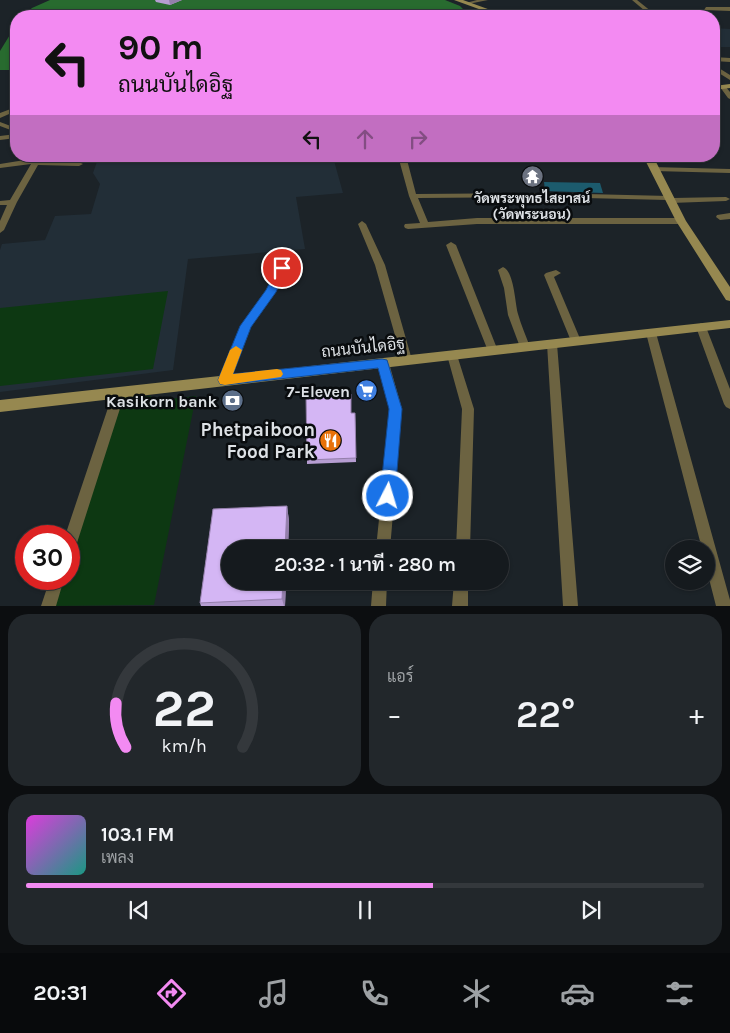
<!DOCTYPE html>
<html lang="th">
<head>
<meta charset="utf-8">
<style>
	:root { --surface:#151a1e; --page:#22272b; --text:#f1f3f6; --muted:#9da1a4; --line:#34383c; --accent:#f38af2 }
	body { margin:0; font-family:Karla,Sarabun,sans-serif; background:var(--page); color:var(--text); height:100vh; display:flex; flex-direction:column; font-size:19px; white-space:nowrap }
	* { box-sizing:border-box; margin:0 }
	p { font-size:16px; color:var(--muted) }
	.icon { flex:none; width:28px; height:28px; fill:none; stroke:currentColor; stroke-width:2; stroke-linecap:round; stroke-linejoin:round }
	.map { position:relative; height:606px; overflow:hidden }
	.details { display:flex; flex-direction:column; gap:8px; padding:8px; background:#0c0e10; flex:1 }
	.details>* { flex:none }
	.top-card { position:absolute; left:10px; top:10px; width:710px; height:152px; border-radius:20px; box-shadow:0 1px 4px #0004,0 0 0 1px var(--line); background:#f38af2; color:#111; overflow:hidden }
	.tools { position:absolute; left:665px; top:540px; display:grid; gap:10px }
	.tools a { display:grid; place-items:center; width:50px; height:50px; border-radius:50%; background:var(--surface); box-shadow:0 1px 4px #0004,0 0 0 1px var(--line); font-size:25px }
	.speed { position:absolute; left:15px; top:525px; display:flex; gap:10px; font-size:25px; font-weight:700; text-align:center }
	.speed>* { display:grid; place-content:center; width:65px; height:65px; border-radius:50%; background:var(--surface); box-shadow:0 1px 4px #0004,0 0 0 1px var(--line); line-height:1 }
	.speed .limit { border:8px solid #d22; background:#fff; color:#111 }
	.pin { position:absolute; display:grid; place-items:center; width:42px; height:42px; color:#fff; margin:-21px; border:2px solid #fff; border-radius:50%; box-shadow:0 1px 5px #0007 }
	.me { position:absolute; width:55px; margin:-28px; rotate:5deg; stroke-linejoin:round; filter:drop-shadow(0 0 4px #0008) }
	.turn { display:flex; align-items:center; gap:18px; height:105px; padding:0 25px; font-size:22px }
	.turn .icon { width:65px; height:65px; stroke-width:2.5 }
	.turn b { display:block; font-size:35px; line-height:42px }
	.lanes { display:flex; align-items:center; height:48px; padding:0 25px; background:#0003; justify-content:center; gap:25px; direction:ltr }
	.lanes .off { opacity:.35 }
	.big { font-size:38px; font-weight:600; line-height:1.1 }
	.details .card { flex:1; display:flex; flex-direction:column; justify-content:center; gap:8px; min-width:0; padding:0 18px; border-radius:20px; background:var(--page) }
	.details .dial { align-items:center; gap:0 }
	.dial svg { height:130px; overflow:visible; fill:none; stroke:var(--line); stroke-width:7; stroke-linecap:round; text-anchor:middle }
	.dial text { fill:var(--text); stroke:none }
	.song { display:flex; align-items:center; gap:15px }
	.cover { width:60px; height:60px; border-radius:8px; background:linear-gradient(135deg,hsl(300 70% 55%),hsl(170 70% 35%)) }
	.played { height:5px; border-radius:2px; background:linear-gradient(90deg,var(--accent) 60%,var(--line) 60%) }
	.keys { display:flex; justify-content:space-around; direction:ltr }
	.heat { display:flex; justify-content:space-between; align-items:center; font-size:28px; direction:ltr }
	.details .tiles { flex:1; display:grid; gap:8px; grid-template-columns:1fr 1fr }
	.card:last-child { grid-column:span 2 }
	.trip { position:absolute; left:221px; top:540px; width:288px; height:50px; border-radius:25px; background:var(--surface); box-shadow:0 1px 4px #0004,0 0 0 1px var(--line); font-weight:600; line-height:50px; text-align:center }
	.tabs { display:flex; height:80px; justify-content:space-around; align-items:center; background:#080a0c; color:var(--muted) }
	.tabs .icon { width:35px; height:35px }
	.tabs .selected { color:var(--accent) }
	.tabs b { font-size:22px; color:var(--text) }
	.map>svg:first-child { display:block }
</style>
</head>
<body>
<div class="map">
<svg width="730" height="606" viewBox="0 0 730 606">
	<rect width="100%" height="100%" fill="#1c2328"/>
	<path fill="#222e37" d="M714,28L730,29V47H714Z
		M99,156H280L281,161L333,157L343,193L296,197L305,249L188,259L173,370L0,392V250L2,244L45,240L55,216L91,214L100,184L93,173Z"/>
	<path fill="#0d3812" d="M168,291L153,369L0,386V308Z
		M151,396V401L196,396L154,605L51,606L60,579H69V553L120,397Z"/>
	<path fill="#286b2f" d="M50,0H445L460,6L467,13L474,16H23L32,8Z
		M16,25V75L10,70H0V51Z"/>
	<path fill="#1c5b6d" d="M544,182L600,183L603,193L545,191Z"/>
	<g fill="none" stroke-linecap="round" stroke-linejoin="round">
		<path fill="#6c6341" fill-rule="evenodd" d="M477,0H488L468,4L466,3Z
			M632,0H637L657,16H651Z
			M706,7H730V11L704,10Z
			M577,11H581L590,16H583L577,13Z
			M714,57L730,58V62L714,61Z
			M714,65L730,75V80L714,70Z
			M721,86H725L730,92V99L728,98L720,87Z
			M16,107V111L0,118V113Z
			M0,122L16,128V132L0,126Z
			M16,134V138L0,140V136Z
			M31,156H39V161L79,162L83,164L79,166L38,165L17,202L4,230L0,233V221L7,205H0V201L10,200L31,164L0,168V164L31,159Z
			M398,156H406L416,194L544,193L669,196L673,198L726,197L730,199L726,201L671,203H668L667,200L544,197L418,198L428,222L477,218H681L685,221L681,224H477L408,229L405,228L404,226L405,224L420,223L409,196Z
			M651,167L730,169V173L654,171L650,169Z
			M730,213V219L720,220L716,217L717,215Z
			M362,221L366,224L385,265L412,360L411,363H403L402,360L375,265L358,224Z
			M451,242L456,245L498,351L497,354H489L488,351L446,245Z
			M282,265L287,268L276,292L251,327L231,380L229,383H221L219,380L241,326L267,291L279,266Z
			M503,267C514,271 515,303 518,314C521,325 526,336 530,347L529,350H521L520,347L508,315L504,288L498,270Z
			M556,270L561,273L554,277L581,341L580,344H572L571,341L544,275L546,273Z
			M701,323L706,327L730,389V409L726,407L724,404L696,327Z
			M651,329L655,330L656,333L730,600V606H716L706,567V549H702L646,333L647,330Z
			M552,340L556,341L557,344L578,606H563L547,344L548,341Z
			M452,351L456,352L457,355L474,409L470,549H456L462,409L447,355L448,352Z
			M383,359L387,360L389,363L402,409L390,549H376L390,409L377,363L379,360Z
			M119,389L123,390L125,393L76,546L74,551L69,553V536H65L113,393L115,390Z
			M50,579H64L56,606H41Z
			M373,581H387L386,606H371Z
			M454,581H468V606H452Z"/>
		<path fill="#968850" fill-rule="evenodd" d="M454,0H463L507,16H498Z
			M730,84V88L714,90V86Z
			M643,156H653L686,221L730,287V301L726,300L676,221Z
			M730,320V328L0,412V400Z"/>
	</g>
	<path fill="#b69dd2" d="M155,0H182L170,5L156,2Z
		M351,413H355L356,462L307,464V460Z
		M287,506L289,521L288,549H230V581H286L285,606H201L200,603L213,509Z"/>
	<path fill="#947fab" d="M169,0H182L170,5Z
		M287,506L289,521L288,549H285Z
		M283,581H286L285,606H284L282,599Z"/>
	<path fill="#d4b6f4" stroke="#947fab" d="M351,394V413H355L356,458L307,460L306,395Z
		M287,506L285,549H230V581H283L282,599L200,603L213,509Z"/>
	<path fill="#1a73e8" stroke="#114b97" d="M282,265L287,268L276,292L251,327L233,374L382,359L387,360L402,409L395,496L393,501L388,503L383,501L380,496L389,409L378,368L225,385L220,384L218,380L240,326L266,290L278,266Z"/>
	<path fill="#f59e0b" d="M236,346L242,350L233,374L277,369L281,370L283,374L281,377L225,385L220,384L218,380L230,350Z"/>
	<defs>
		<symbol id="temple-disc" viewBox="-11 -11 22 22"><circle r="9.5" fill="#6b7280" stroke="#090c0e"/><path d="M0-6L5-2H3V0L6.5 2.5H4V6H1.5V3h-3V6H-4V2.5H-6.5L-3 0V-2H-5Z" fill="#fff"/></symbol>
		<symbol id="supermarket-disc" viewBox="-11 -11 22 22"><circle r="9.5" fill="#3f7fe0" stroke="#090c0e"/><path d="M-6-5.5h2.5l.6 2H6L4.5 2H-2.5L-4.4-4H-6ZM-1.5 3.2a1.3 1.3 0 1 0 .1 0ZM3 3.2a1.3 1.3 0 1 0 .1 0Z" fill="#fff"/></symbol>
		<symbol id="bank-disc" viewBox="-11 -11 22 22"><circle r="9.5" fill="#5c6f8a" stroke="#090c0e"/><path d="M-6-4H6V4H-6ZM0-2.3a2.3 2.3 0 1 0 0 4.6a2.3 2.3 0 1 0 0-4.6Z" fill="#fff"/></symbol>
		<symbol id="restaurant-disc" viewBox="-11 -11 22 22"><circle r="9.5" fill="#e8710a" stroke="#090c0e"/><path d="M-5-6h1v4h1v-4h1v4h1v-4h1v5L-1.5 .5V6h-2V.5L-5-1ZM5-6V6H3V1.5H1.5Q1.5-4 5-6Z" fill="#fff"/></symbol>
	</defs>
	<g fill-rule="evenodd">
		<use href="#temple-disc" x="520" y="164" width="25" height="25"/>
		<use href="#supermarket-disc" x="354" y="378" width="25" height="25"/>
		<use href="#bank-disc" x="220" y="388" width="25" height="25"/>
		<use href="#restaurant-disc" x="318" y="428" width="25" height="25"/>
	</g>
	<g text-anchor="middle" stroke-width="5" stroke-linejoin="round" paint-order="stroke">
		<g font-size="14" font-weight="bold" fill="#dde1e5" stroke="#090c0e">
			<text x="532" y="203">วัดพระพุทธไสยาสน์<tspan x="532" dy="16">(วัดพระนอน)</tspan></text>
		</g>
		<g font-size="16" fill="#dde1e5" stroke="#090c0e">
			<text transform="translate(363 347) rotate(-6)" y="6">ถนนบันไดอิฐ</text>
		</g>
		<g font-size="16" font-weight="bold" fill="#dde1e5" stroke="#090c0e" text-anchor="end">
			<text x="350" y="397">7-Eleven</text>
			<text x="217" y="407">Kasikorn bank</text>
		</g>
		<g font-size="19" font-weight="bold" fill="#dde1e5" stroke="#090c0e" text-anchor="end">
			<text x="315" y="436">Phetpaiboon<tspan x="315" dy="22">Food Park</tspan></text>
		</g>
	</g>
</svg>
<div class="tools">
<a><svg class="icon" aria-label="layers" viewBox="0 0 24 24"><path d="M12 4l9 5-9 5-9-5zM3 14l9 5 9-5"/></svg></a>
</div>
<div class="speed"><div class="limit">30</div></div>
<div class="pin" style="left:282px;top:268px;background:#d93025"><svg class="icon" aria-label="arrive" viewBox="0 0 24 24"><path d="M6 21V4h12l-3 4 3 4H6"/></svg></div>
<svg class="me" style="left:388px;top:496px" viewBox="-20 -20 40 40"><circle r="17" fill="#1a73e8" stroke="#fff" stroke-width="3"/><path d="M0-11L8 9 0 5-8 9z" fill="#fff"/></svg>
<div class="trip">20:32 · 1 นาที · 280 m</div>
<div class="top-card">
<div class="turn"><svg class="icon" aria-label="left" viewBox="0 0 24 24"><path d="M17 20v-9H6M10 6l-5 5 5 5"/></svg><div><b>90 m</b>ถนนบันไดอิฐ</div></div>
<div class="lanes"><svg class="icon" aria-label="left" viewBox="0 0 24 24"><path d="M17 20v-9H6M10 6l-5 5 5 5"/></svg><svg class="icon off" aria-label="ahead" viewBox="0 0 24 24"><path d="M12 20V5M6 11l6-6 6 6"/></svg><svg class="icon off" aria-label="right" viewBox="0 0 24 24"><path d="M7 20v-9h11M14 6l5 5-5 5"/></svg></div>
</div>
</div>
<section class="details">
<div class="tiles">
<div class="card dial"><svg viewBox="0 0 100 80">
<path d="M14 69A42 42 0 1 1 86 69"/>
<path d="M14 69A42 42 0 0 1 8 42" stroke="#f38af2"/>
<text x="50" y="56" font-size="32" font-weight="700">22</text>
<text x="50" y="72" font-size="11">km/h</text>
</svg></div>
<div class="card"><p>แอร์</p>
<div class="heat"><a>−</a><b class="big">22°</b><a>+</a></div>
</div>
<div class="card">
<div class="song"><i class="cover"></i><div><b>103.1 FM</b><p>เพลง</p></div></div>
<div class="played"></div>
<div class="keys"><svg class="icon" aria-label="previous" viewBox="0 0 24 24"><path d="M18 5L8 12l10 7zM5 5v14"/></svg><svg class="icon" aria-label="pause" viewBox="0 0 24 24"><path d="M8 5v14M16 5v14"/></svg><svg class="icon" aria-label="next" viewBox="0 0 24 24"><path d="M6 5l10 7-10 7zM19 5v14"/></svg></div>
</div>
</div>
</section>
<nav class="tabs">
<b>20:31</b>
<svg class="icon selected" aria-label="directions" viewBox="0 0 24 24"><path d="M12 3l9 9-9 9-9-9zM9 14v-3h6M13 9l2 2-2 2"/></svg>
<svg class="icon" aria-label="music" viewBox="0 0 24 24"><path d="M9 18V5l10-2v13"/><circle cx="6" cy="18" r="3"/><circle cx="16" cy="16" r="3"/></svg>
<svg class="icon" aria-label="phone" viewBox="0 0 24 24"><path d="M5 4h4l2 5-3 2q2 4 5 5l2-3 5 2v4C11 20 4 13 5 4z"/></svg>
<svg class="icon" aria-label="climate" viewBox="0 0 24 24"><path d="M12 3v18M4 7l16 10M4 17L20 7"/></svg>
<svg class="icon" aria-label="car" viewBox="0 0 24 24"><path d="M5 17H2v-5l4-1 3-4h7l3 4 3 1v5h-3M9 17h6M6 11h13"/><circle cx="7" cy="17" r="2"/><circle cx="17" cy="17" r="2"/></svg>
<svg class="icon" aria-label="filters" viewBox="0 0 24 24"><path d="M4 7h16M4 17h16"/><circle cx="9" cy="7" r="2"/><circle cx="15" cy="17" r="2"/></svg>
</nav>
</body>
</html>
